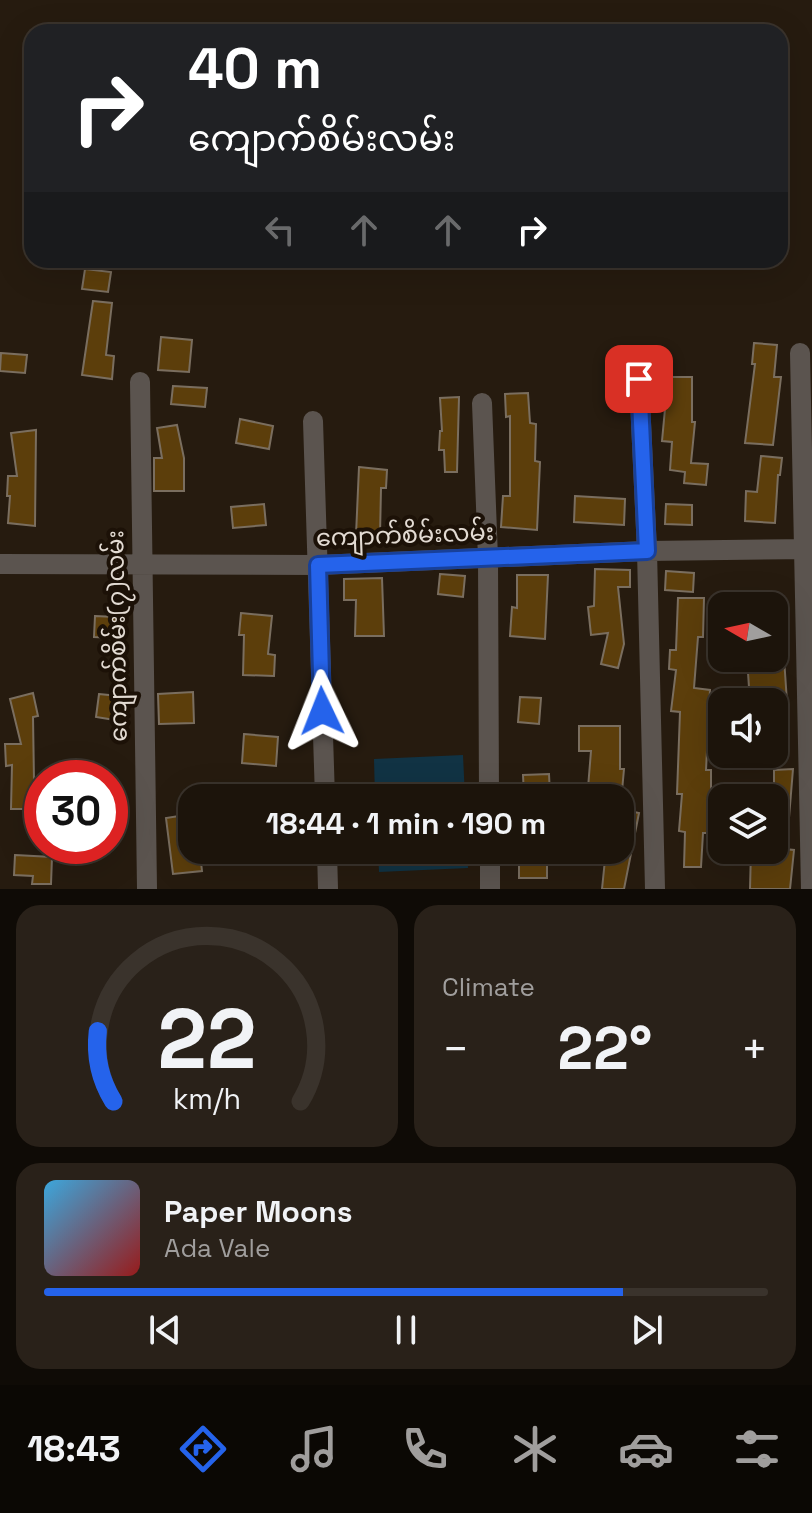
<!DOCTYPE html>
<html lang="en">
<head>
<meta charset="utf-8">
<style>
	:root { --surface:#1c140b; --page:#292119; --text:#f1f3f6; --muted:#a09e9d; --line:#3a332c; --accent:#2563eb }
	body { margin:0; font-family:"Space Grotesk","Noto Sans Myanmar",sans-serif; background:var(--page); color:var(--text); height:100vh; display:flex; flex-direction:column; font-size:30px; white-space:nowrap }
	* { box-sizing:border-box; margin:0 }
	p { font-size:26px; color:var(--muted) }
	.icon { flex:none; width:44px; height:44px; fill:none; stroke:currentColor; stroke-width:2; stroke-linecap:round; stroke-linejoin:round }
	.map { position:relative; height:889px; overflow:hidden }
	.details { display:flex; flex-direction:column; gap:16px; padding:16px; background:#0f0b06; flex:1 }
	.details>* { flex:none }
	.hud { position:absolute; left:24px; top:24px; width:764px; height:244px; border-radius:24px; box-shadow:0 8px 32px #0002,0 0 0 2px var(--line); background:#202124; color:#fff; overflow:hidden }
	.needle { width:52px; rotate:279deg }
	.fabs { position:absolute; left:708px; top:592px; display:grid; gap:16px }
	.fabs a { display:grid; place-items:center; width:80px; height:80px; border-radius:16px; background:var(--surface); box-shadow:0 8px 32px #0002,0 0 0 2px var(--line); font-size:40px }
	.speed { position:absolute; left:24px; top:760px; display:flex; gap:16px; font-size:40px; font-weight:700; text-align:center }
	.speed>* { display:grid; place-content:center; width:104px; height:104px; border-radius:50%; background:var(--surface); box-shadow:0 8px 32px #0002,0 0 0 2px var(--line); line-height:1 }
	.speed .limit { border:12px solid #d22; background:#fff; color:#111 }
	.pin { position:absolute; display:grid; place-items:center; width:68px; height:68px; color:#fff; margin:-34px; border-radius:16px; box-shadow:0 4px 12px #0006 }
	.me { position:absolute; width:88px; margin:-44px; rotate:358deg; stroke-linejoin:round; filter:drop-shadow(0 0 6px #0008) }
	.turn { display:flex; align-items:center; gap:28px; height:168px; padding:0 32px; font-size:36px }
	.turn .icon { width:104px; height:104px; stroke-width:2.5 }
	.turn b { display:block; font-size:56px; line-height:68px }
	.lanes { display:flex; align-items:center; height:76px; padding:0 32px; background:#0003; justify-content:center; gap:40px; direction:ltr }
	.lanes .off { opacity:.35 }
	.big { font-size:60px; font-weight:700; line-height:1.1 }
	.details .widget { flex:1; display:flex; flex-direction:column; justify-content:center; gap:12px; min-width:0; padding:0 28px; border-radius:24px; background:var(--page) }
	.details .dial { align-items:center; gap:0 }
	.dial svg { height:208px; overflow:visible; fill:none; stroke:var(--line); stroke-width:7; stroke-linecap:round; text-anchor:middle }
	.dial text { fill:var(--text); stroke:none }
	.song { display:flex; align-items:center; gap:24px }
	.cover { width:96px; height:96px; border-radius:12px; background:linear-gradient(135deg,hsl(200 70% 55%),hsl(0 70% 35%)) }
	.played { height:8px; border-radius:4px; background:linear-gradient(90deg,var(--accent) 80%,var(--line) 80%) }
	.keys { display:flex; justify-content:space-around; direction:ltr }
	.heat { display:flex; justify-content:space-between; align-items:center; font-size:44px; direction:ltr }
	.details .tiles { flex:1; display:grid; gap:16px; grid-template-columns:1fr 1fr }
	.widget:last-child { grid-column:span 2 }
	.trip { position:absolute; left:178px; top:784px; width:456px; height:80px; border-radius:24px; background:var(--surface); box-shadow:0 8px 32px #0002,0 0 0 2px var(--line); font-weight:700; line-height:80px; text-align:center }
	.tabs { display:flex; height:128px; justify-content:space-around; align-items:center; background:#0b0804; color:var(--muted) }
	.tabs .icon { width:56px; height:56px }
	.tabs .active { color:var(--accent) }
	.tabs b { font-size:36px; color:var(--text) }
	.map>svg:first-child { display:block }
</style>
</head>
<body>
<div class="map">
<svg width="812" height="889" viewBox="0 0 812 889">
	<rect width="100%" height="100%" fill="#261b0f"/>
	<path fill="#134" d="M463,755L465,798H375L374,759Z
		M378,850H467L468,868L379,872Z"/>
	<path fill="#5c3e0b" stroke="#7a6e5f" stroke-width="2" d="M85,269L111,272L108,292L82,289Z
		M93,301L112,303L106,355L114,356L112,379L82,375Z
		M161,337L192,340L189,372L158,370Z
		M754,343L777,345L774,377H781L773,445L745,443L755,364H752Z
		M1,353L27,355L25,373L0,371Z
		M668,377H692V422H695L691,463L708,464L706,485L684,483L685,472L670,470L672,442L662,441Z
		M173,386L207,388L205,407L171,404Z
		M528,393L530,423L536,424L535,461L540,462L537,530L501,527L503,496H510V416L506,417L505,394Z
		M459,397L457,472H445L444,450H439L440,431H442L440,398Z
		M240,419L273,426L269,449L236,443Z
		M177,425L184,458V491H154V458H162L157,428Z
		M36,430L35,526L8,523L10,496H7L8,476H17L11,433Z
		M761,456L782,458L780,475H778L775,523L745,521L746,491L757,492Z
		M359,467L387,470L386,488H381L380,535H356Z
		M575,496L625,499L624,525L574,522Z
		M264,504L266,525L233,528L231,507Z
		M666,504L692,505V525L665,524Z
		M595,569L630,570V587H618L624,644L618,668L601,664L608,633L591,635L588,607L594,606Z
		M666,571L694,573L693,592L665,590Z
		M440,574L465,576L463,597L438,594Z
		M517,575H548L545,639L510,636L512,607L517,608Z
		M382,578L384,636H355L356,600H344V579Z
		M678,598H704L703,637H698L694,688L710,690L706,770H711V789L707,833H703L701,867H684L685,832L679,831L682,794H677L680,712L671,711L676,670L669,669L670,650H676Z
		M241,613L272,616L268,654L275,655L274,676L243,675L244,635H239Z
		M95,616L116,617L115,638L94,637Z
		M747,658H784L787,702H750Z
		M193,692L194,723L159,724L158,694Z
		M33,693L38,716L33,717L34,781H42V809H11L12,765L6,766L5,744H21L10,699Z
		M99,694L118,696L115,720L96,717Z
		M520,697L541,698L539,724L518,722Z
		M579,726H620V769H624L622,791L588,788L591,751H579Z
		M244,734L278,737L276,766L242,763Z
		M793,769L787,842H774V770Z
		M549,774L550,795L524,796L523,775Z
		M620,809L639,813L624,889H602L606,850H620Z
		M192,814V854H200L202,871L173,874L166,818Z
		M774,848L794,850L790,889H750L751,850H774Z
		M15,855L52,857L51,884H32L33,876L14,875Z
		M519,855H547V878H519Z"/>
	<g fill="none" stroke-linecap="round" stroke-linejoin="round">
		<path stroke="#5b544f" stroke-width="20" d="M800,353L811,889
			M639,379L647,551L655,889
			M140,382L147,889
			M482,403L488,558L489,798
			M313,421L325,798
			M0,564L318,565L647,551L812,549
			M327,850L328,889
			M490,850V889"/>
	</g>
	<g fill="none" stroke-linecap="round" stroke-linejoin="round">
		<defs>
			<path id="route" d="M322,711L318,565L647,551L639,379"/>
		</defs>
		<use href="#route" stroke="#184099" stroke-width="20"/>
		<use href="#route" stroke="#2563eb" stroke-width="14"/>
	</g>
	<g text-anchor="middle" stroke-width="8" stroke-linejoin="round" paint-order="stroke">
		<g font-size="24" fill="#e3dbd3" stroke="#1c1107">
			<text transform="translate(405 535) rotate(-2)" y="8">ကျောက်စိမ်းလမ်း</text>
			<text transform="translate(117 636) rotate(-91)" y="8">ကျောက်စိမ်း(၇)လမ်း</text>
		</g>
	</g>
</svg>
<div class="fabs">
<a><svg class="needle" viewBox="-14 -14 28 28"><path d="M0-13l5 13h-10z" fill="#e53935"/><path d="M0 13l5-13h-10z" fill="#a09e9d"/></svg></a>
<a><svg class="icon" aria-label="sound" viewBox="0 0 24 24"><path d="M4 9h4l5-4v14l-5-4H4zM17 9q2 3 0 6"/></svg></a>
<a><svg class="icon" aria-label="layers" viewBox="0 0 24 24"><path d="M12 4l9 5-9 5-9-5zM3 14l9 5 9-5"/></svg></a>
</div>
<div class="speed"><div class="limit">30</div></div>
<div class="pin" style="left:639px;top:379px;background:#d93025"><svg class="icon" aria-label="arrive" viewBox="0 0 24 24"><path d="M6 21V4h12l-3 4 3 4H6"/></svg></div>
<svg class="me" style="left:322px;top:711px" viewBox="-20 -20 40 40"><path d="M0-17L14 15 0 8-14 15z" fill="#2563eb" stroke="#fff" stroke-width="4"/></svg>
<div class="trip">18:44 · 1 min · 190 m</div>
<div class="hud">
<div class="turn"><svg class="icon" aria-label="right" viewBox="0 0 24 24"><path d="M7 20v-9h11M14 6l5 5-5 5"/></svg><div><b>40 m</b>ကျောက်စိမ်းလမ်း</div></div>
<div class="lanes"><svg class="icon off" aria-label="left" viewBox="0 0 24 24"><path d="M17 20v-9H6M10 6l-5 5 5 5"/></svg><svg class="icon off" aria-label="ahead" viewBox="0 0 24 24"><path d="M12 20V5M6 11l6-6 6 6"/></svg><svg class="icon off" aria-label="ahead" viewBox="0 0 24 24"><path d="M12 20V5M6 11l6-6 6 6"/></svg><svg class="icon" aria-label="right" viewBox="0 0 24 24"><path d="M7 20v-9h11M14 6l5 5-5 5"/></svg></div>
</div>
</div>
<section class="details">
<div class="tiles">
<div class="widget dial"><svg viewBox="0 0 100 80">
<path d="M14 69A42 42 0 1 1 86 69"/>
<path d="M14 69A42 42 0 0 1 8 42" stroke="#2563eb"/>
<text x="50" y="56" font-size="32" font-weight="700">22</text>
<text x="50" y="72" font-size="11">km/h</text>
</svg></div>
<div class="widget"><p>Climate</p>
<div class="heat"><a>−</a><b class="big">22°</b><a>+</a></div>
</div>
<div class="widget">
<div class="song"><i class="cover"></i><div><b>Paper Moons</b><p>Ada Vale</p></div></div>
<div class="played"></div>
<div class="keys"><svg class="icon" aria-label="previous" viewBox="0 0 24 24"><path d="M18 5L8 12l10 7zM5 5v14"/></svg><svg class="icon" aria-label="pause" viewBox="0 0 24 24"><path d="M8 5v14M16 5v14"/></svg><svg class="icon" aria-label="next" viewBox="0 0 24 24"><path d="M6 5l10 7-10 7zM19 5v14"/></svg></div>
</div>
</div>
</section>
<nav class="tabs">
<b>18:43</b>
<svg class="icon active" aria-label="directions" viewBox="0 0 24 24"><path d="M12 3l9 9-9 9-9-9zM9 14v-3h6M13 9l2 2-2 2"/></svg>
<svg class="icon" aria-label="music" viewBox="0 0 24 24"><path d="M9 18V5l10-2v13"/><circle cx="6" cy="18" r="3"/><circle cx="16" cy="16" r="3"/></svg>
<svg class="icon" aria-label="phone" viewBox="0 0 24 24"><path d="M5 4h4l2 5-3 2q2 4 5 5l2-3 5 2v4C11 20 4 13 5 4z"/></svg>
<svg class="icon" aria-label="climate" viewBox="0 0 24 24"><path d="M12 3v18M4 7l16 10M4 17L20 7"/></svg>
<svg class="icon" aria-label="car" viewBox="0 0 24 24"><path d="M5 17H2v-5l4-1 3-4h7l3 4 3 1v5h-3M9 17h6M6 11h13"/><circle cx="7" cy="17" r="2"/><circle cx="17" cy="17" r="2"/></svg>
<svg class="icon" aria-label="filters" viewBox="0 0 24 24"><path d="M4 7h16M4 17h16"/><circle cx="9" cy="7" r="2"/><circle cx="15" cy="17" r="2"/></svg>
</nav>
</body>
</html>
